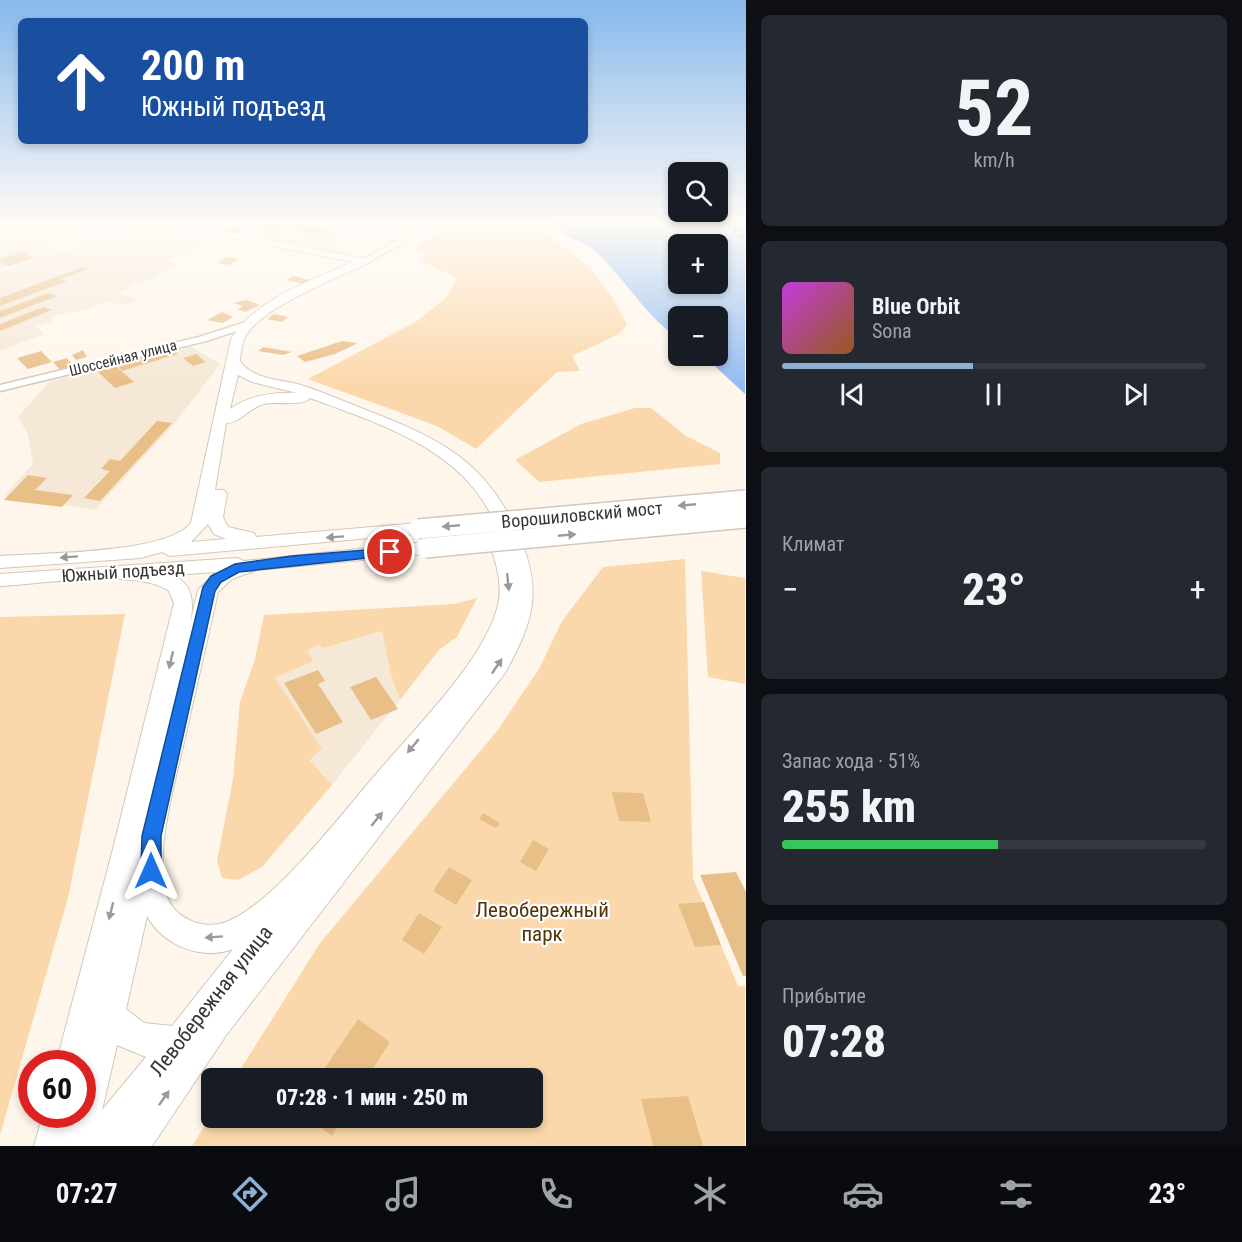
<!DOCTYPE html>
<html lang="ru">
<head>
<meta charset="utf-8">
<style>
	:root { --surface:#171b24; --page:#242831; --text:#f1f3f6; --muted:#9ea1a6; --line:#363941; --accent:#8cafd4 }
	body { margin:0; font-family:"Roboto Condensed",sans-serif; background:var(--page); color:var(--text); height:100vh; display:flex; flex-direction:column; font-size:22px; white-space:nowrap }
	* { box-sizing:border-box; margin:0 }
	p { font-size:20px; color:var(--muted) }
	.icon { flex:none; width:33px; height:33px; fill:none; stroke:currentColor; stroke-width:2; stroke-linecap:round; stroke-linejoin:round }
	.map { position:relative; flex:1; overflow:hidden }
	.sheet { display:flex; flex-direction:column; gap:15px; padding:15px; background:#0d0f14; width:496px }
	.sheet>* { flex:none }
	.hud { position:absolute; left:18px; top:18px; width:570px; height:126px; border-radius:9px; box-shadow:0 3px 9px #0003; background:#1a4fa0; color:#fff; overflow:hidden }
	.tools { position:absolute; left:668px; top:162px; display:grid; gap:12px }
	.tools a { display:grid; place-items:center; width:60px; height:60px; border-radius:9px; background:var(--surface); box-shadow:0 3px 9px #0003; font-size:30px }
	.speed { position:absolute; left:18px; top:1050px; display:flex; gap:12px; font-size:30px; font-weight:700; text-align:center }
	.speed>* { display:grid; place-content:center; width:78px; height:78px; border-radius:50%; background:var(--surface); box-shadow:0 3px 9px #0003; line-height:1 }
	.speed .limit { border:9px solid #d22; background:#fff; color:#111 }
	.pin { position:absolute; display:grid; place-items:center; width:51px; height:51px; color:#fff; margin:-26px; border:3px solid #fff; border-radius:50%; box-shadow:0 2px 6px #0007 }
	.me { position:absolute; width:66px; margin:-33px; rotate:0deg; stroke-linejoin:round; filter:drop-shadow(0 0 4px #0008) }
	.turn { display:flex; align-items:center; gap:21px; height:126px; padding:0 24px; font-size:27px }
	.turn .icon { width:78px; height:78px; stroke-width:2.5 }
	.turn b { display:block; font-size:42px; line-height:51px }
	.big { font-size:45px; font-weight:800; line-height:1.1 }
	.sheet .card { flex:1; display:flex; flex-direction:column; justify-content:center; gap:9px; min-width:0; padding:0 21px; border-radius:9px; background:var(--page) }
	.sheet .dial { align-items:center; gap:0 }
	.dial b { font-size:78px; line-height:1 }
	.song { display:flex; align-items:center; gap:18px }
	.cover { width:72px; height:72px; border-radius:9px; background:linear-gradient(135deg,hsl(290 70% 55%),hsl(30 70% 35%)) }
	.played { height:6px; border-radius:3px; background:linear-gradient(90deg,var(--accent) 45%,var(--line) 45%) }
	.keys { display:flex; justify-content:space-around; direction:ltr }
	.heat { display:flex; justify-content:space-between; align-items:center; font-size:33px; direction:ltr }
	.charge { height:9px; border-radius:4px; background:linear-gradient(90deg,#34c759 51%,var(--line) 0) }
	.trip { position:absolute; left:201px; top:1068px; width:342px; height:60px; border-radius:9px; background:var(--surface); box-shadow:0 3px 9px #0003; font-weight:800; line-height:60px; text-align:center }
	.tab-bar { display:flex; height:96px; justify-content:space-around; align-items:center; background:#090b0e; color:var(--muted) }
	.tab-bar .icon { width:42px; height:42px }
	.tab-bar .current { color:var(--accent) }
	.tab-bar b { font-size:27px; color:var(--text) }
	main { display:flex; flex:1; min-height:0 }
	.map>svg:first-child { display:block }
</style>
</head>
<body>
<main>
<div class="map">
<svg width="746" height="1146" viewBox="0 0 746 1146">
	<rect width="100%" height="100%" fill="#fef6eb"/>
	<path fill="#f5e8d6" d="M17,223H141L43,244L58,252L0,270V231Z
		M173,223H366L336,241L332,252Z
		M155,226L213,237L167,261L179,264L141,285L134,284L119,294L139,299L124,305L107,301L88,309L52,316L53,321L36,326L44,334L0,351V271L86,245L77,241Z
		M188,345L220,364L174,424L95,510L4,496L33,464L28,434L18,417L49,382Z
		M383,631L391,675L400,700L332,785L310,759L322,748L274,678L313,661L306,650L319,645L324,648Z"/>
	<path fill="#fbd8ab" d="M366,223H427L404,235L363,225Z
		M454,223H536C551,240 571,250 587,266C604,283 617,304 627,325L619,334L572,356L580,371L557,372L476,449L437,426L308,379L417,321L446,298L457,278L421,261L429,254L413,250Z
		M635,408H651L686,436L720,453V464L539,482L515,460L581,424Z
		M685,559L693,878L738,986H745V1146H192L211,1115L212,1118H532V1078H235L320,943L497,731L539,669L562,621L603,567Z
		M701,571L745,578V684L708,677Z
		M477,598L457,637L439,650L400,700L391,675L382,631L324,648L319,645L307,650L313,661L275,678L322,748L310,760L332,785L262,867L238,880L222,878L217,861L233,779L240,702L255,659L264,615L454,604Z
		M125,614L68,898L0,1135V617Z"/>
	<path fill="#95bdf1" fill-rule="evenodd" d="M554,223H745V394L704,356H717V316H678V338C644,315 625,278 595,251C582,239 564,240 554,223ZM678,244H717V284H678Z"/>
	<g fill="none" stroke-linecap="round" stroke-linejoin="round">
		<path stroke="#052e5c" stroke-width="1.5" stroke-dasharray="4.5 4" stroke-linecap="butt" d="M727,223L746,240"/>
	</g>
	<path fill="#e9bf88" d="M187,223H229L216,230Z
		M255,223H289L275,233L262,231L264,229H261L265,226Z
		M295,224L335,230L327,235L287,229Z
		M231,226L244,228L241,229L245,230L235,235L219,232Z
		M21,252L34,258L9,266L0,263V259Z
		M227,257L239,259L230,265L218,263Z
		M83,267L88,269L61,279L67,281L0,306V298Z
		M293,276L314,281L307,285L286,280Z
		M48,293L57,296L0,318V311Z
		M246,300L260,305L245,312L237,309L243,306L233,303Z
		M44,307L52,310L0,331V324Z
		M222,312L233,317L223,323L207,320Z
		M274,314L288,317L282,322L267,319Z
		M342,341L358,343L335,354L305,362L297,356Z
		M263,347L292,352L283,355L258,351Z
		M83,350L87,357L76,360L72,355Z
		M174,350L178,354L122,371L117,365Z
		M41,351L52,362L28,369L17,358Z
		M196,354L206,362L193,366L183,358Z
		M67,358L71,363L67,364L70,367L60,370L53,362Z
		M116,366L120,370L134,382L115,388L97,371Z
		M157,421L172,423L100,501L84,498L110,471L101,469L110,459L120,461Z
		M28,475L47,478L35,490L73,495L62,507L4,500Z
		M318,670L325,681L318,684L343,722L316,734L284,683Z
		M376,677L398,709L371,720L350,687Z
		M612,792L643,793L651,822L619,821Z
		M483,813L500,823L496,828L479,819Z
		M533,840L549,849L536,871L520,862Z
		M449,867L472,880L456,905L433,891Z
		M736,872L746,892V976H743L700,875Z
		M704,902L721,945L695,947L678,904Z
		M419,913L442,927L424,954L402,940Z
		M358,1019L390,1042L367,1078H318Z
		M688,1096L703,1146H653L641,1099Z
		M309,1118H343L332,1136Z"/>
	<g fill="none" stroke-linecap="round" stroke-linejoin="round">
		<defs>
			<path id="minor" d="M428,223H438L367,263L360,261Z
				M246,322L249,323V327L206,341L0,391V385L199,337Z"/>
			<path id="major" d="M155,223H178L368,259V263C337,278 265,306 247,334C242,341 241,351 240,361C253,380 280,379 301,385C326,393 350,404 374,413C442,440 485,462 517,531C543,589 535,619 505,673L227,1034L152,1146H34L43,1114H82V1064H56L113,849L174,603L169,591C138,568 40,584 0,586V574L237,558L244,561L425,542L434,548L425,554L257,570L232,579L218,592C208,638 197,683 187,729C178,773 151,857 168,899C177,920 205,930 226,922C273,905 343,812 377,773C414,729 481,664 497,609C505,581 493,551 482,526L485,522L494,521C462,448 379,424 310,398C301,407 277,401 264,404C250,407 239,424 226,423L215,490H224L227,494L223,517L228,527L254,533L256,537L418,523L424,525L427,529L424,533L170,556L162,552L140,558L0,568V556C41,553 167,554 191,523L231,339C255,299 311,281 353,262ZM238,375L252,382L297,393C273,392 250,395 230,409ZM208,524L214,534L226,539L191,542ZM216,572L198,590L190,624C194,603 194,584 172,575ZM147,916C163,945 201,961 233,949L172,1026L144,1023L126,1009ZM117,1045L146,1057L102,1110Z"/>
		</defs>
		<use href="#minor" stroke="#d1c8be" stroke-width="3"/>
		<use href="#major" stroke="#d1c8be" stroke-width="2"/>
		<use href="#minor" fill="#fff" fill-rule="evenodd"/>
		<use href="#major" fill="#fff" fill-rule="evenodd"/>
		<defs>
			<path id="major-bridge" d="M418,529L746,500
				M425,548L746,518"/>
		</defs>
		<use href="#major-bridge" stroke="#d1c8be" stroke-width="22" stroke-linecap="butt"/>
		<use href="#major-bridge" stroke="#fff" stroke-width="19"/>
	</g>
	<defs><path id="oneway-solid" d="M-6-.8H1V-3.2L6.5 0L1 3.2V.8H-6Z" transform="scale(1.5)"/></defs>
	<g fill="#9c9a98">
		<use href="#oneway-solid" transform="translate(687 505) rotate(175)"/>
		<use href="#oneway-solid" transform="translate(451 526) rotate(175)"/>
		<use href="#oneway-solid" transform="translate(567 535) rotate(-5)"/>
		<use href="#oneway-solid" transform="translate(335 537) rotate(176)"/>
		<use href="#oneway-solid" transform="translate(69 557) rotate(176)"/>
		<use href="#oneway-solid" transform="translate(508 582) rotate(84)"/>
		<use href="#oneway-solid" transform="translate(171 660) rotate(103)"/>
		<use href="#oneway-solid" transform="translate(497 666) rotate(-56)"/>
		<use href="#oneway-solid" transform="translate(413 746) rotate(130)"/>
		<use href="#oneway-solid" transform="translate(377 819) rotate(-51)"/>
		<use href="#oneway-solid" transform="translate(111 911) rotate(104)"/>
		<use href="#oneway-solid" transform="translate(214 937) rotate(176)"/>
		<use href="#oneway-solid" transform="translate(164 1098) rotate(-55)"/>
	</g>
	<linearGradient id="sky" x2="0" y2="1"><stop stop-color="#87b8ec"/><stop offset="0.58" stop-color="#fffbf6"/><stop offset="1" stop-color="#fffbf6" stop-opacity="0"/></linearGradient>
	<rect width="746" height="384" fill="url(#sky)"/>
	<path fill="#1a73e8" stroke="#114b97" stroke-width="1.5" d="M390,548L397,552L395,555L239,572L221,582L215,591L161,836V871L158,878L151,880L144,878L141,871L142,836L203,587L211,576L235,564L292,556Z"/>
	<g text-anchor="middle" stroke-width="4.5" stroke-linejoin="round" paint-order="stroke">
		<g font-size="15" fill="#383531" stroke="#fff">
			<text transform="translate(123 358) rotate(-14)" y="5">Шоссейная улица</text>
		</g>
		<g font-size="18" fill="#383531" stroke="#fff">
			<text transform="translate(582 515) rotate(-5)" y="6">Ворошиловский мост</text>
			<text transform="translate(123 572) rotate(-4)" y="6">Южный подъезд</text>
		</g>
		<g font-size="21" fill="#503406" stroke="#fff">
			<text x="542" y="917">Левобережный<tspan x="542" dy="24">парк</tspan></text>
		</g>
		<g font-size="21" fill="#383531" stroke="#fff">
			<text transform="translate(211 1001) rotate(-52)" y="7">Левобережная улица</text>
		</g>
	</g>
</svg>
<div class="tools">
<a><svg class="icon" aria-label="search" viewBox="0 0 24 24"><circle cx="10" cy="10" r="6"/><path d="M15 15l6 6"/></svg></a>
<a>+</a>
<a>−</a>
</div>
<div class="speed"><div class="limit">60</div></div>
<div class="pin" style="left:390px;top:552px;background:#d93025"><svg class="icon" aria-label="arrive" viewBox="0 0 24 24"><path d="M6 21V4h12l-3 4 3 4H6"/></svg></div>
<svg class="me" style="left:151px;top:871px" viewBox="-20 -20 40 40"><path d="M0-17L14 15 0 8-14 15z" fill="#1a73e8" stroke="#fff" stroke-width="4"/></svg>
<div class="trip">07:28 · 1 мин · 250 m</div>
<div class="hud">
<div class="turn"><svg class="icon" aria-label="ahead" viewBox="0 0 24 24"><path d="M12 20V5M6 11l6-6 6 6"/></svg><div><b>200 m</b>Южный подъезд</div></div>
</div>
</div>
<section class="sheet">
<div class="card dial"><b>52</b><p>km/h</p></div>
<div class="card">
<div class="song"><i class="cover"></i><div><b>Blue Orbit</b><p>Sona</p></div></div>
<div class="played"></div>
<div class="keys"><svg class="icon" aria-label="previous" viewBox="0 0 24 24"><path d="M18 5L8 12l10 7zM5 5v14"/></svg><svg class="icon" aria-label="pause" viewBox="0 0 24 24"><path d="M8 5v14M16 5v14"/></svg><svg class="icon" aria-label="next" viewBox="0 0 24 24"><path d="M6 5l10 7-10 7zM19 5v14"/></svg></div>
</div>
<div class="card"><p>Климат</p>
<div class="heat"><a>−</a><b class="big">23°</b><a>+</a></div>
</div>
<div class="card"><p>Запас хода · 51%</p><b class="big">255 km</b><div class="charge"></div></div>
<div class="card"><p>Прибытие</p><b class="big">07:28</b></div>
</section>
</main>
<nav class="tab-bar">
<b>07:27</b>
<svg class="icon current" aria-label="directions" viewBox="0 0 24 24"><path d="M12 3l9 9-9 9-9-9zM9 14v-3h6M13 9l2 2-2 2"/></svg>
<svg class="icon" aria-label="music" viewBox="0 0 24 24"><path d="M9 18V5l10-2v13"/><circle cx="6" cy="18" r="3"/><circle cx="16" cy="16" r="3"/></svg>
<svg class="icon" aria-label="phone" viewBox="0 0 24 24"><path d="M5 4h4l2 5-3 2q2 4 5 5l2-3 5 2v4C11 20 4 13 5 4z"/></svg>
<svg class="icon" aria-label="climate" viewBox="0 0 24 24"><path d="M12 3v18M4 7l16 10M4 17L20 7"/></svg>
<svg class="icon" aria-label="car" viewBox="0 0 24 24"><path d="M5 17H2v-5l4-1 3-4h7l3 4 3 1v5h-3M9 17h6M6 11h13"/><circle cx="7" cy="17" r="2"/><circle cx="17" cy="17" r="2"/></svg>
<svg class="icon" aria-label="filters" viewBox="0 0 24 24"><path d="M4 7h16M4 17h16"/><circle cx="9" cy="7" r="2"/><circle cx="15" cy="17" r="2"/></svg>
<b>23°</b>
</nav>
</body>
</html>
